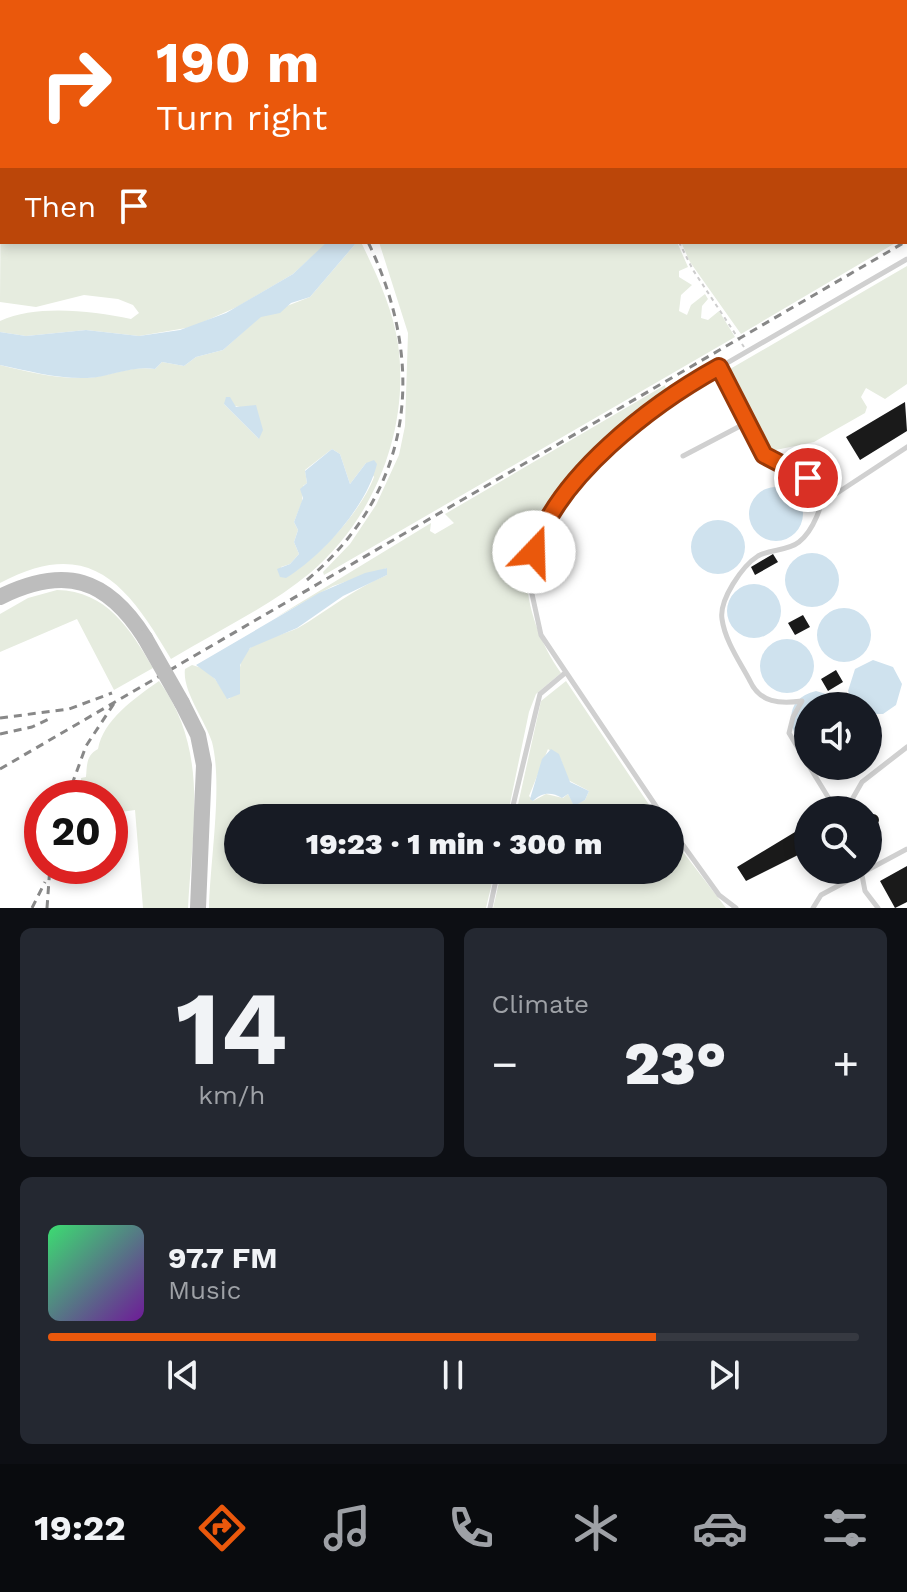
<!DOCTYPE html>
<html lang="en">
<head>
<meta charset="utf-8">
<style>
	:root { --surface:#171b24; --page:#242831; --text:#f1f3f6; --muted:#9ea1a6; --line:#363941; --accent:#ea580c }
	body { margin:0; font-family:"Work Sans",sans-serif; background:var(--page); color:var(--text); height:100vh; display:flex; flex-direction:column; font-size:30px; white-space:nowrap }
	* { box-sizing:border-box; margin:0 }
	p { font-size:26px; color:var(--muted) }
	.icon { flex:none; width:44px; height:44px; fill:none; stroke:currentColor; stroke-width:2; stroke-linecap:round; stroke-linejoin:round }
	.map { position:relative; height:908px; overflow:hidden }
	.details { display:flex; flex-direction:column; gap:20px; padding:20px; background:#0d0f14; flex:1 }
	.details>* { flex:none }
	.top-card { position:absolute; left:0px; top:0px; width:908px; height:244px; box-shadow:0 4px 12px #0003; background:#ea580c; color:#fff; overflow:hidden }
	.fabs { position:absolute; left:794px; top:692px; display:grid; gap:16px }
	.fabs a { display:grid; place-items:center; width:88px; height:88px; border-radius:50%; background:var(--surface); box-shadow:0 4px 12px #0003; font-size:40px }
	.speed { position:absolute; left:24px; top:780px; display:flex; gap:16px; font-size:40px; font-weight:700; text-align:center }
	.speed>* { display:grid; place-content:center; width:104px; height:104px; border-radius:50%; background:var(--surface); box-shadow:0 4px 12px #0003; line-height:1 }
	.speed .limit { border:12px solid #d22; background:#fff; color:#111 }
	.pin { position:absolute; display:grid; place-items:center; width:68px; height:68px; color:#fff; margin:-34px; border:4px solid #fff; border-radius:50%; box-shadow:0 2px 8px #0007 }
	.me { position:absolute; width:88px; margin:-44px; rotate:21deg; stroke-linejoin:round; filter:drop-shadow(0 0 6px #0008) }
	.turn { display:flex; align-items:center; gap:28px; height:168px; padding:0 24px; font-size:36px }
	.turn .icon { width:104px; height:104px; stroke-width:2.5 }
	.turn b { display:block; font-size:56px; line-height:68px }
	.then { display:flex; align-items:center; height:76px; padding:0 24px; background:#0003; gap:16px; font-size:30px }
	.big { font-size:60px; font-weight:800; line-height:1.1 }
	.details .card { flex:1; display:flex; flex-direction:column; justify-content:center; gap:12px; min-width:0; padding:0 28px; border-radius:12px; background:var(--page) }
	.details .dial { align-items:center; gap:0 }
	.dial b { font-size:104px; line-height:1 }
	.song { display:flex; align-items:center; gap:24px }
	.cover { width:96px; height:96px; border-radius:12px; background:linear-gradient(135deg,hsl(140 70% 55%),hsl(280 70% 35%)) }
	.played { height:8px; border-radius:4px; background:linear-gradient(90deg,var(--accent) 75%,var(--line) 75%) }
	.keys { display:flex; justify-content:space-around; direction:ltr }
	.heat { display:flex; justify-content:space-between; align-items:center; font-size:44px; direction:ltr }
	.details .tiles { flex:1; display:grid; gap:20px; grid-template-columns:1fr 1fr }
	.card:last-child { grid-column:span 2 }
	.trip { position:absolute; left:224px; top:804px; width:460px; height:80px; border-radius:40px; background:var(--surface); box-shadow:0 4px 12px #0003; font-weight:800; line-height:80px; text-align:center }
	.dock { display:flex; height:128px; justify-content:space-around; align-items:center; background:#090b0e; color:var(--muted) }
	.dock .icon { width:56px; height:56px }
	.dock .current { color:var(--accent) }
	.dock b { font-size:36px; color:var(--text) }
	.map>svg:first-child { display:block }
</style>
</head>
<body>
<div class="map">
<svg width="907" height="908" viewBox="0 0 907 908">
	<rect width="100%" height="100%" fill="#fff"/>
	<path fill="#e6ecdf" fill-rule="evenodd" d="M133,0H422V2H137Z
		M453,0H907V236L906,2Z
		M2,13V242L326,244L293,274L237,307L192,327L139,336L86,330L26,336L0,332V321C38,304 91,311 131,319L139,313L133,305L118,299L84,295L36,307L0,302Z
		M357,242H361C376,273 393,309 398,344C410,429 375,518 310,573C269,607 217,631 171,659C127,584 90,535 0,583V365C28,372 57,379 87,378C110,376 131,365 155,369L162,362L184,366L196,357L223,350L261,316L310,297ZM224,404L245,408L259,439ZM332,449L340,454L350,484L366,463L374,477C361,512 318,558 286,577L281,567L290,564L299,554L294,542L298,530L294,522L302,502L303,486L307,483L305,470Z
		M379,242H677L688,267L679,271V277L692,285L681,295L679,311L687,315L691,305L705,294L708,299L702,306L701,318L708,320L719,311L735,337L324,575L323,572L350,544L376,505L399,455L405,426L408,333Z
		M681,242H897L741,334L690,262Z
		M907,266V384L885,399L866,388L861,397L867,407L865,413L814,442L771,451L730,369Z
		M665,385L667,393C643,409 623,430 602,450C581,470 553,490 540,517C513,568 530,629 561,673L536,694L529,712L507,818H238V870H495L486,908H209C210,862 223,785 212,742C205,720 182,691 185,669L192,665L202,668L215,679L229,699C245,682 234,664 248,650C261,637 282,636 298,628C329,610 353,589 387,575V568L333,586L275,618L431,523L430,531L435,534L454,523L445,514Z
		M57,590C107,591 130,629 153,668L114,690L77,619L0,652V614L28,598Z
		M159,681C210,751 192,828 188,908H143L135,810L121,812L110,825V798H82L81,778L86,777C87,766 86,755 98,749C103,720 135,698 159,681Z
		M566,681L658,818H515L541,701ZM548,749L561,760L568,780L589,791L585,800L574,805L568,794L563,798L546,794L533,801L529,796Z
		M670,835L726,908H493L502,870H670Z"/>
	<path fill="#cfe2ee" d="M327,242H357L310,297L291,303L280,313L261,317L223,350L196,357L184,366L162,362L155,369C131,365 111,377 87,378C57,379 29,371 0,365V332L26,336L86,330L139,336L180,330L226,313L293,274Z
		M226,397H230L236,407L256,405L263,430L259,439L224,404Z
		M332,449L340,454L350,484L366,463L374,460L377,464C367,506 322,556 286,578L280,577L277,569L290,564L299,554L294,542L298,530L294,522L303,498L300,489L307,483L305,471Z
		M749 514a27 27 0 1 1 54 0a27 27 0 1 1-54 0Z
		M691 547a27 27 0 1 1 54 0a27 27 0 1 1-54 0Z
		M785 580a27 27 0 1 1 54 0a27 27 0 1 1-54 0Z
		M387,568V575L343,596L297,628L250,648L240,665V694L227,699L215,679L196,665L319,593L365,573Z
		M727 611a27 27 0 1 1 54 0a27 27 0 1 1-54 0Z
		M817 635a27 27 0 1 1 54 0a27 27 0 1 1-54 0Z
		M760 666a27 27 0 1 1 54 0a27 27 0 1 1-54 0Z
		M873,660L893,667L902,684L896,705L883,714H868V706H855L848,691L855,669Z
		M816,691L833,696L842,706H808V744L795,734C786,714 793,696 816,691Z
		M551,749L559,754L570,782L589,791L585,800L574,806L568,794L562,798C552,792 542,792 533,801L530,799L542,759Z"/>
	<path fill="#1a1a1a" d="M905,402L907,431L860,460L846,437Z
		M773,554L778,562L755,575L751,567Z
		M803,615L810,627L795,635L788,623Z
		M836,670L843,682L828,691L821,679Z
		M867 820a6 6 0 1 1 12 0a6 6 0 1 1-12 0Z
		M800,829L808,850L746,881L737,867Z
		M907,866V902L895,908L880,881Z"/>
	<g fill="none" stroke-linecap="round" stroke-linejoin="round">
		<path stroke="#cdcdcd" stroke-width="2" stroke-dasharray="4 4" stroke-linecap="butt" d="M46,2L57,0
			M0,11L2,10
			M679,242L693,270L744,347"/>
		<path stroke="#d0d0d0" stroke-width="5" d="M719,367L768,463
			M764,455L823,487C824,504 813,531 799,542C788,551 770,549 758,556C742,566 719,600 722,619C725,641 740,662 750,681C760,703 780,704 802,701L793,717L789,733L808,765
			M683,456L746,423
			M825,501L907,447
			M809,766L836,810
			M846,810L862,782L907,747
			M510,818L540,694L565,673
			M664,818L541,635L532,594L534,552L539,535L547,516L574,480L670,396L907,259
			M670,827L719,895L736,908
			M861,870L865,891L878,908
			M490,908L498,870
			M813,908L821,895L907,849"/>
		<path stroke="#bdbdbd" stroke-width="16" d="M0,597C65,565 107,578 145,638
			M182,703L198,735L204,765L198,908"/>
		<path stroke="#888" stroke-width="3" stroke-dasharray="8 6" stroke-linecap="butt" d="M123,0L127,2
			M307,580C414,490 427,364 368,242
			M0,718L69,709L112,693
			M0,734L32,727L53,717
			M0,769L905,242
			M67,798L86,746L115,702
			M32,908L45,882
			M47,908L50,866"/>
		<path stroke="#bdbdbd" stroke-width="16" d="M145,638L182,703"/>
	</g>
	<g fill="none" stroke-linecap="round" stroke-linejoin="round">
		<defs>
			<path id="route" d="M534,552C556,477 652,404 719,367L764,455L808,478"/>
		</defs>
		<use href="#route" stroke="#983908" stroke-width="20"/>
		<use href="#route" stroke="#ea580c" stroke-width="14"/>
	</g>
</svg>
<div class="fabs">
<a><svg class="icon" aria-label="sound" viewBox="0 0 24 24"><path d="M4 9h4l5-4v14l-5-4H4zM17 9q2 3 0 6"/></svg></a>
<a><svg class="icon" aria-label="search" viewBox="0 0 24 24"><circle cx="10" cy="10" r="6"/><path d="M15 15l6 6"/></svg></a>
</div>
<div class="speed"><div class="limit">20</div></div>
<div class="pin" style="left:808px;top:478px;background:#d93025"><svg class="icon" aria-label="arrive" viewBox="0 0 24 24"><path d="M6 21V4h12l-3 4 3 4H6"/></svg></div>
<svg class="me" style="left:534px;top:552px" viewBox="-20 -20 40 40"><circle r="19" fill="#fff"/><path d="M0-13L10 11 0 6-10 11z" fill="#ea580c"/></svg>
<div class="trip">19:23 · 1 min · 300 m</div>
<div class="top-card">
<div class="turn"><svg class="icon" aria-label="right" viewBox="0 0 24 24"><path d="M7 20v-9h11M14 6l5 5-5 5"/></svg><div><b>190 m</b>Turn right</div></div>
<div class="then">Then<svg class="icon" aria-label="arrive" viewBox="0 0 24 24"><path d="M6 21V4h12l-3 4 3 4H6"/></svg></div>
</div>
</div>
<section class="details">
<div class="tiles">
<div class="card dial"><b>14</b><p>km/h</p></div>
<div class="card"><p>Climate</p>
<div class="heat"><a>−</a><b class="big">23°</b><a>+</a></div>
</div>
<div class="card">
<div class="song"><i class="cover"></i><div><b>97.7 FM</b><p>Music</p></div></div>
<div class="played"></div>
<div class="keys"><svg class="icon" aria-label="previous" viewBox="0 0 24 24"><path d="M18 5L8 12l10 7zM5 5v14"/></svg><svg class="icon" aria-label="pause" viewBox="0 0 24 24"><path d="M8 5v14M16 5v14"/></svg><svg class="icon" aria-label="next" viewBox="0 0 24 24"><path d="M6 5l10 7-10 7zM19 5v14"/></svg></div>
</div>
</div>
</section>
<nav class="dock">
<b>19:22</b>
<svg class="icon current" aria-label="directions" viewBox="0 0 24 24"><path d="M12 3l9 9-9 9-9-9zM9 14v-3h6M13 9l2 2-2 2"/></svg>
<svg class="icon" aria-label="music" viewBox="0 0 24 24"><path d="M9 18V5l10-2v13"/><circle cx="6" cy="18" r="3"/><circle cx="16" cy="16" r="3"/></svg>
<svg class="icon" aria-label="phone" viewBox="0 0 24 24"><path d="M5 4h4l2 5-3 2q2 4 5 5l2-3 5 2v4C11 20 4 13 5 4z"/></svg>
<svg class="icon" aria-label="climate" viewBox="0 0 24 24"><path d="M12 3v18M4 7l16 10M4 17L20 7"/></svg>
<svg class="icon" aria-label="car" viewBox="0 0 24 24"><path d="M5 17H2v-5l4-1 3-4h7l3 4 3 1v5h-3M9 17h6M6 11h13"/><circle cx="7" cy="17" r="2"/><circle cx="17" cy="17" r="2"/></svg>
<svg class="icon" aria-label="filters" viewBox="0 0 24 24"><path d="M4 7h16M4 17h16"/><circle cx="9" cy="7" r="2"/><circle cx="15" cy="17" r="2"/></svg>
</nav>
</body>
</html>
